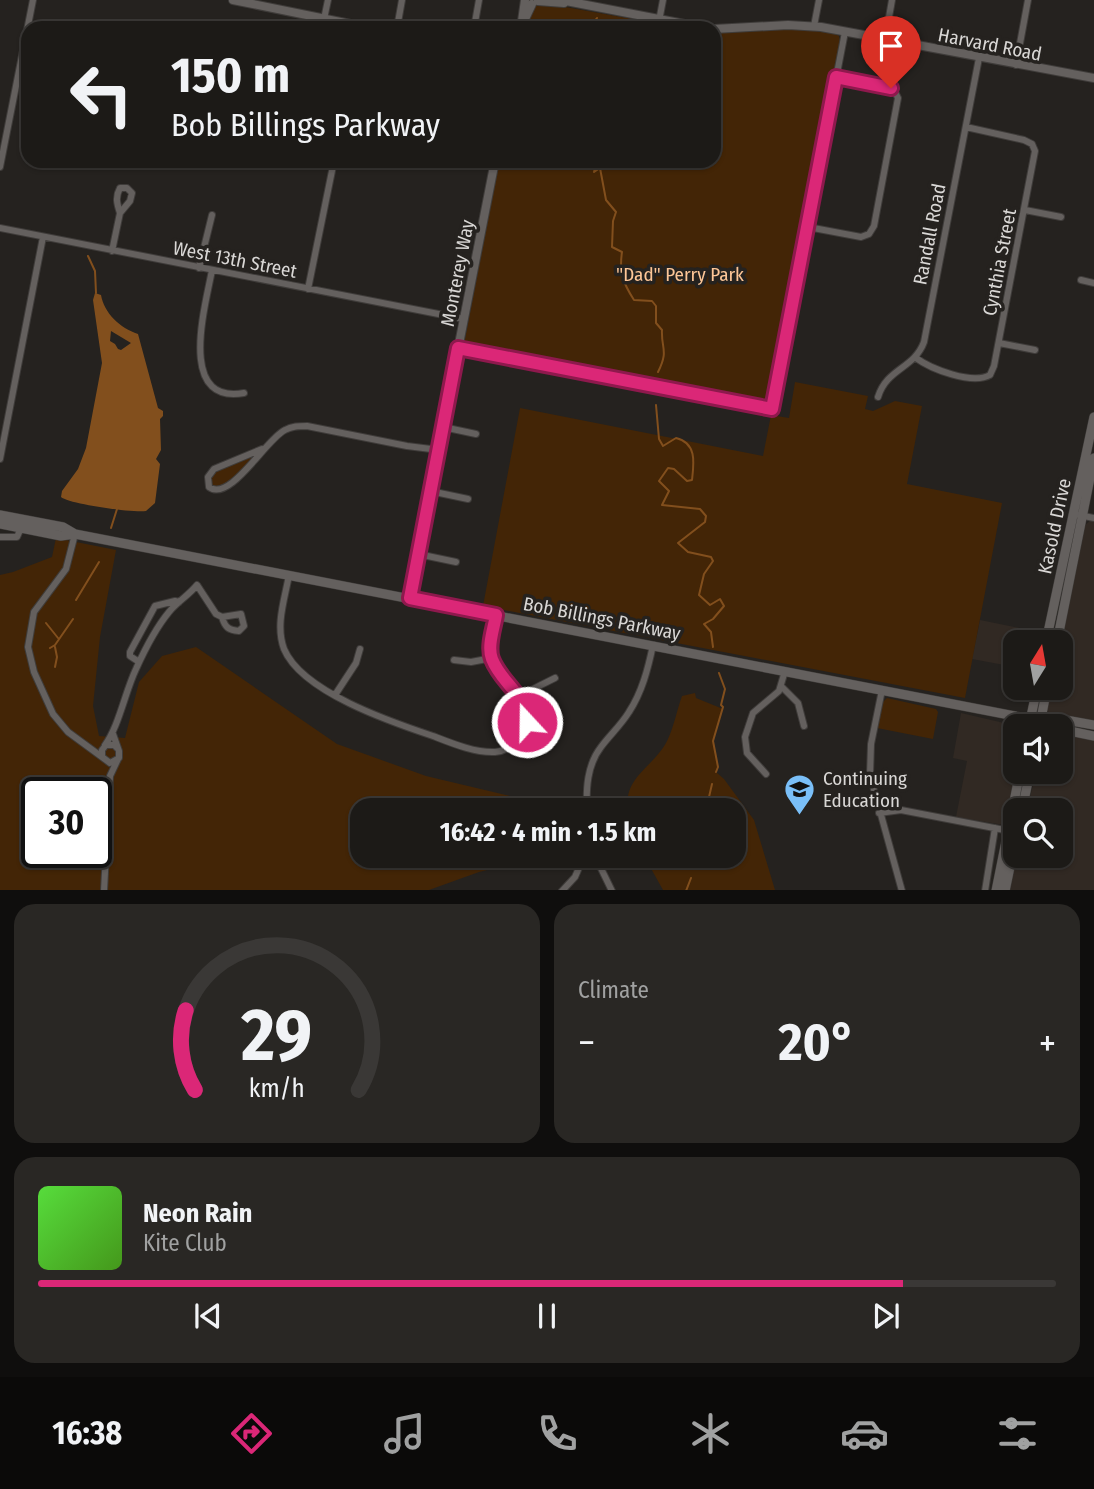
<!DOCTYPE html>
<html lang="en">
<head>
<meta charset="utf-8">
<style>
	:root { --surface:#1c1a17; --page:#292724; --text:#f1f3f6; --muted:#a0a1a1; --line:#3a3836; --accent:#db2777 }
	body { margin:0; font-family:"Fira Sans Condensed",sans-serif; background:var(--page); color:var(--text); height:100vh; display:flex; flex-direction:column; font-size:26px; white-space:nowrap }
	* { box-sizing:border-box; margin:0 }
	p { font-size:23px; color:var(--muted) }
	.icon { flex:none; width:38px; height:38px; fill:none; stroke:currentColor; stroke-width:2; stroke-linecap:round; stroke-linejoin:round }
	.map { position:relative; height:890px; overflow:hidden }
	.panel { display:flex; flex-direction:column; gap:14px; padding:14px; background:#0f0e0d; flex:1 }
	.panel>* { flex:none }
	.hud { position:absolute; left:21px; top:21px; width:700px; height:147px; border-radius:21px; box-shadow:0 2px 5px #0004,0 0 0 2px var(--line); background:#1c1a17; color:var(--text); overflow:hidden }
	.needle { width:46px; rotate:11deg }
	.tools { position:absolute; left:1003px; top:630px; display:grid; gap:14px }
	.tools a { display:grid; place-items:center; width:70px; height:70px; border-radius:14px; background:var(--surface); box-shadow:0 2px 5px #0004,0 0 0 2px var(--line); font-size:35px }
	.speed { position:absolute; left:21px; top:777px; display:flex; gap:14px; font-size:35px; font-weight:700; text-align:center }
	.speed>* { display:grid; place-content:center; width:91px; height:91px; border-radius:50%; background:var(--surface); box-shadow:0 2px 5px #0004,0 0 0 2px var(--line); line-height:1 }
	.speed .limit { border:4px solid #111; border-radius:10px; background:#fff; color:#111 }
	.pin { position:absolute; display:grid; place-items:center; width:60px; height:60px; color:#fff; margin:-72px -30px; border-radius:50% 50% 50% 0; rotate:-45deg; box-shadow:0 0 7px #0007 }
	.pin .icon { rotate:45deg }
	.me { position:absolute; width:77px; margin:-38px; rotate:339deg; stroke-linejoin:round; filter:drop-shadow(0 0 5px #0008) }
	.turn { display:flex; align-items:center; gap:24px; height:147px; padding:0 35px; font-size:32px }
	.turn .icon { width:91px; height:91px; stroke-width:2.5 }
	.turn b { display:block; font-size:49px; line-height:60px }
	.big { font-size:52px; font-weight:700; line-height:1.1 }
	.panel .card { flex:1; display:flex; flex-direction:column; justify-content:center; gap:10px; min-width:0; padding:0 24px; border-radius:21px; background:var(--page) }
	.panel .dial { align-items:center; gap:0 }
	.dial svg { height:182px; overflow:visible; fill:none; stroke:var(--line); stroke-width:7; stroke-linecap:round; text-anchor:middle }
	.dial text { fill:var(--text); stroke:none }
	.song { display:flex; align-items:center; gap:21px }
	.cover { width:84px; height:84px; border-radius:10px; background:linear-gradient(135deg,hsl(110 70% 55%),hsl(100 70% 35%)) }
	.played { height:7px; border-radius:4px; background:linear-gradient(90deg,var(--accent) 85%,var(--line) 85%) }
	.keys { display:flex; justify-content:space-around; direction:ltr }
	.heat { display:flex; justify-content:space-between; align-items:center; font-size:38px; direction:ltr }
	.panel .tiles { flex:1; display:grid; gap:14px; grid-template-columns:1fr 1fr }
	.card:last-child { grid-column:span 2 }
	.trip { position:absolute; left:350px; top:798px; width:396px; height:70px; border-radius:21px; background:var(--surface); box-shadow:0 2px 5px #0004,0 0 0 2px var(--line); font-weight:700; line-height:70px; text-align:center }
	.tab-bar { display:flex; height:112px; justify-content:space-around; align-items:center; background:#0b0a09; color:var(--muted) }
	.tab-bar .icon { width:49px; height:49px }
	.tab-bar .on { color:var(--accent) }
	.tab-bar b { font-size:32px; color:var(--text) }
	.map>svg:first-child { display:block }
</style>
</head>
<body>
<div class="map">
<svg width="1094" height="891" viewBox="0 0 1094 891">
	<rect width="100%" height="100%" fill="#25221f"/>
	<path fill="#312923" d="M1090,521H1094V722L1050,713L1046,710L1052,688H1060L1061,645L1064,621L1085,525Z
		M980,620L1044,633L1042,642H1015V667L972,659Z
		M961,713L1017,726H1015L1017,772L1004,825L956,817L967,761L953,758Z
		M1061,732L1094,739V890L1009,891L1016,856H1060V810H1027L1036,772H1060Z"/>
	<path fill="#432506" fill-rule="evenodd" d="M543,3L683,28H525L534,6Z
		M793,28L834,33L839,36L840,42L768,403L763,404L467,347L464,344L499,161H714V31Z
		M795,382L868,396L865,409L873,411L895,401L922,406L907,484L1002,503L965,698L483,606L520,408L763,456L771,415L789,418Z
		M256,453L244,469L222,487L212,486L211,480L213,474L220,469Z
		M56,538L116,550L100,637L93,706L99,736L125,738L139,682L162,656L196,647L337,744L426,776L543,804V810H362V856H542L479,872L429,890L0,891V575L13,572L52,557ZM37,793H96V852H37Z
		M695,693L696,698L723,709L713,741L718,767L716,772L724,779L754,820L775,890H663L644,856H733V810H628C623,776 655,767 668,739C674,726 677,710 682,696Z
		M887,698L936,709L938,712L933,739L877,728L883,702Z"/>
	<path fill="#824f1d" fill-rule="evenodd" d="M95,293L101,295C104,313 120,328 138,334L158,408L163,411V416L160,419L161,450L156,459L160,464L155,503L146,511C133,513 69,504 61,497L62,491L78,469L86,448L102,363L93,300ZM111,331L131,343L121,350L118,349L115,344L110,341Z"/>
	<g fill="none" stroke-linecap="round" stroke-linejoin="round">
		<path stroke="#824f1d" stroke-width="2" d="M589,28L597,18
			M597,161L594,172L600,168L606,200L616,212L613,221L612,247L622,252C619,272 623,283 634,300L652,301L656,306V323L662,330C661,349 669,350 658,372
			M88,256L95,271L96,293
			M656,405L659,439L663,446L676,438C697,443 694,463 692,480L687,481L674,469L668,468L659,481L669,491L662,505L700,509L706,516L705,522L678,543L688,552L711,557L713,561L704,574L699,595L710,605L720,599L724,606L713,619L704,624L711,632L713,647
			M111,528L117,509
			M76,600L99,562
			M46,623L58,638
			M55,647L57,657L55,667
			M50,648L55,645L73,619
			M716,772L718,767L713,741L723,707L721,705L725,689L719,673
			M706,810L712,784
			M694,869L699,856
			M686,891L691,878"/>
		<defs>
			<path id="minor" d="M324,19L328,0
				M659,21L663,0
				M814,26L819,0
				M397,28L402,0
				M474,28L479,0
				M885,40L892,0
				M1016,65L1028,0
				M0,167L33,0
				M1025,210L1061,217
				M808,227L861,237L869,234L874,226L898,98L894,90L889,87L836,77
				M0,228L464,319
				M112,251L120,213L130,201L132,193L127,188H120C115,197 117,204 120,213
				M199,268L212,215
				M212,270C206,304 176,405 244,393
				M1081,280L1094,283
				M308,289L334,161
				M999,343L1035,350
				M458,348L772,409L845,32
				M916,358C931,369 972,385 990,375L994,366L1035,151L1032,144L1024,140L966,127
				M878,397C887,368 914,369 924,342L979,58
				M443,427L476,434
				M262,449L214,469L208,477L209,487C230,503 266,439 285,430C292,426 299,426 307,426L407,446L439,450
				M0,459L43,237
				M430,491L468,499
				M1079,515L1094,518
				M75,534L66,569L34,612L28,647L34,672L53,714L68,732L102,757
				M0,537H17L21,528
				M418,554L456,562
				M289,575C285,598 275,625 284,649C302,692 391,722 433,736C451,743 475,753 495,752C507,751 519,743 524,732C538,700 499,683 492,657C488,644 494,628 496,615
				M454,660L471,662L492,658
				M139,662L130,656V652L155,606L175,601L179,602
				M782,687L798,703L804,726
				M882,690L871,744L870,775L902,891
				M335,695L356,663L360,649
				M519,696L555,678
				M113,734L119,751V758L110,763L102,757V750L106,745H114L118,749
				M105,745C119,726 125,692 136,669C145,649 155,629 169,612C177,602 188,596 197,585L216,614L222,617L241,614L244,626L239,631C229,630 225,628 222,617
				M766,774L747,753L745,737L753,713L779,691L785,671
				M587,810C586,789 587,765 601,747C610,735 621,725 629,712C642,692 648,669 653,645
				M879,813L901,810L1015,832
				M595,856L612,891
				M104,891L110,776L118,759
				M562,891L575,877L584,856
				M985,891L995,828"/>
			<path id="tertiary" d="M233,0L370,28
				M561,0L705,28
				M538,1L564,3
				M525,19L532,4
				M521,28L525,0
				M714,29L788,25L821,27L1094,78
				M409,598L495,161"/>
			<path id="secondary" d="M0,515L63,527L75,534
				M0,524L61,536L75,534L1030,719L1040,721L1047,726
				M1046,642L1094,417
				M1057,642L1094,458
				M1040,721L1049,717L1094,725
				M1040,724L1047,688
				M1029,726L1037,688
				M1060,729L1094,736
				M1022,810L1030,772
				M996,891L1020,772
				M1005,891L1015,843"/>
		</defs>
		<use href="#minor" stroke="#3f3c3a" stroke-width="8"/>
		<use href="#tertiary" stroke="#3f3c3a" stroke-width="10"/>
		<use href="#secondary" stroke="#3f3c3a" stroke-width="10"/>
		<use href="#minor" stroke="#64605e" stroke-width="6"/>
		<use href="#tertiary" stroke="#64605e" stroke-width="8"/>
		<use href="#secondary" stroke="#64605e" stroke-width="9"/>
	</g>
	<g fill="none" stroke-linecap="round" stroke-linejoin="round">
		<defs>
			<path id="route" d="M527,722C527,695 501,683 492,659C487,646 494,628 496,615L410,598L458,348L772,409L836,77L891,88"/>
		</defs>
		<use href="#route" stroke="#8e194d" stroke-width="18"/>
		<use href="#route" stroke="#db2777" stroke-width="12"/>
	</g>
	<defs>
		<symbol id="university-pin" viewBox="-11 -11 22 30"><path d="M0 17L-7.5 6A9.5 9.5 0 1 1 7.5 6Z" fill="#7abff8" stroke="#25221f"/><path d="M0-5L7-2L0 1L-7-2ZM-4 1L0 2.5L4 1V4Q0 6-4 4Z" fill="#111"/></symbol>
	</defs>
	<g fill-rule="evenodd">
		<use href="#university-pin" x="782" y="772" width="35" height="47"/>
	</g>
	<g text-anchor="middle" stroke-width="7" stroke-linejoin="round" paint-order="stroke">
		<g font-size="19" fill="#d9d7d5" stroke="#25221f">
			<text transform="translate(990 44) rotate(11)" y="7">Harvard Road</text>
			<text transform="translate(929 234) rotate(-79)" y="7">Randall Road</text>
			<text transform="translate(235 259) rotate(11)" y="7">West 13th Street</text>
			<text transform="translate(999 262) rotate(-79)" y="7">Cynthia Street</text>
			<text transform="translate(457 273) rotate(-79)" y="7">Monterey Way</text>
			<text transform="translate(1054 526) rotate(-78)" y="7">Kasold Drive</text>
			<text transform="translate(602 618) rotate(11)" y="7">Bob Billings Parkway</text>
		</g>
		<g font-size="19" fill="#fdc697" stroke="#25221f">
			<text x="680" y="281">"Dad" Perry Park</text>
		</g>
		<g font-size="19" fill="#d9d7d5" stroke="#25221f" text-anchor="start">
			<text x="823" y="785">Continuing<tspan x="823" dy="22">Education</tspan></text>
		</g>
	</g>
</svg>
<div class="tools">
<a><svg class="needle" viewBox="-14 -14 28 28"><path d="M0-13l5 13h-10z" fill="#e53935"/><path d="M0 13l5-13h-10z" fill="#a0a1a1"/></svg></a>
<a><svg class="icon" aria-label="sound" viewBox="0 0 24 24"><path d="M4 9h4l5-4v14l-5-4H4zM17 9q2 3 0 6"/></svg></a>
<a><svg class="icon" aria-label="search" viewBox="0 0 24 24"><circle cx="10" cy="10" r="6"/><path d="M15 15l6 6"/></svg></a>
</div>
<div class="speed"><div class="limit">30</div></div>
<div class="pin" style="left:891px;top:88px;background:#d93025"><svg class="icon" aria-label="arrive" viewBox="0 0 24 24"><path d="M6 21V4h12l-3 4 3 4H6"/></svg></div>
<svg class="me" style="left:527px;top:722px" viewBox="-20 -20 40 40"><circle r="17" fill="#db2777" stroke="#fff" stroke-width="3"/><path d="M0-11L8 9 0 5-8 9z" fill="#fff"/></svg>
<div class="trip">16:42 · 4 min · 1.5 km</div>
<div class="hud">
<div class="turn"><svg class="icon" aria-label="left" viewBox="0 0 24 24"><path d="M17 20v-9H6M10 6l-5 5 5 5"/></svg><div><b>150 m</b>Bob Billings Parkway</div></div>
</div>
</div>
<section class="panel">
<div class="tiles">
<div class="card dial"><svg viewBox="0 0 100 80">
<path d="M14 69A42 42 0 1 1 86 69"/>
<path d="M14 69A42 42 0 0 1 10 34" stroke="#db2777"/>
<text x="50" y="56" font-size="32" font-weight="700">29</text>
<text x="50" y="72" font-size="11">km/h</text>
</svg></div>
<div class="card"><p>Climate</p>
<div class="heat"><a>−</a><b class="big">20°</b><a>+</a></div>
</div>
<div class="card">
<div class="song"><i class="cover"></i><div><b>Neon Rain</b><p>Kite Club</p></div></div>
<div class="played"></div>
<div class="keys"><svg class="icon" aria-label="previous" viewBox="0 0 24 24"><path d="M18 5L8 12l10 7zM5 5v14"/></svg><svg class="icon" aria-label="pause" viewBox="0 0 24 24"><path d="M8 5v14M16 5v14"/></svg><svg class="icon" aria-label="next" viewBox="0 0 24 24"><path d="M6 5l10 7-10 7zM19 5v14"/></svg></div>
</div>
</div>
</section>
<nav class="tab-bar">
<b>16:38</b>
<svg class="icon on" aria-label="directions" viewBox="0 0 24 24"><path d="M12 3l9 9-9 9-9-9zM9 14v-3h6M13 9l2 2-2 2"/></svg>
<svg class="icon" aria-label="music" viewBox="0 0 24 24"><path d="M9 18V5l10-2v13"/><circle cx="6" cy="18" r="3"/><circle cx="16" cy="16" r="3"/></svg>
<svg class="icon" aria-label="phone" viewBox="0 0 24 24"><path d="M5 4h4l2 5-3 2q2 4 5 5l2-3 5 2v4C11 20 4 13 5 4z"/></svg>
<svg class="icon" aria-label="climate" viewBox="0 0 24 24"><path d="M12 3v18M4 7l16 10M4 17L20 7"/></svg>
<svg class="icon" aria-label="car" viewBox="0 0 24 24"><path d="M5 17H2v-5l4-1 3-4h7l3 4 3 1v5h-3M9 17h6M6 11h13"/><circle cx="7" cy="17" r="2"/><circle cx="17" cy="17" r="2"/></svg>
<svg class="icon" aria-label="filters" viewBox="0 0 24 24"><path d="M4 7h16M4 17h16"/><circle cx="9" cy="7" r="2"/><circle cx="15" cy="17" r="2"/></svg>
</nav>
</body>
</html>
